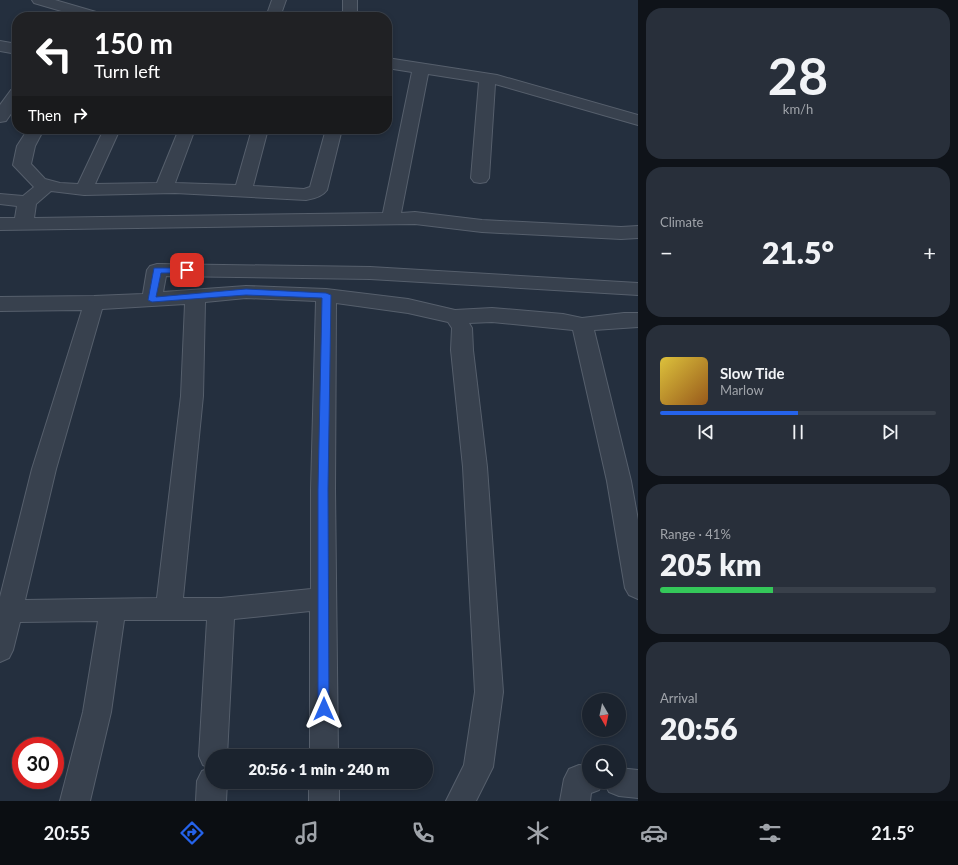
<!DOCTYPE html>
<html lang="en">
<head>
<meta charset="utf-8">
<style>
	:root { --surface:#1b232e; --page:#282f3a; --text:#f1f3f6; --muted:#a0a4aa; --line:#39404a; --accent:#2563eb }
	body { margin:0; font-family:Lato,sans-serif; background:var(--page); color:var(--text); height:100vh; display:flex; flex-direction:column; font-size:15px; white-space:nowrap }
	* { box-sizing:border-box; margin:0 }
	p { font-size:13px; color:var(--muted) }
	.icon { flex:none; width:22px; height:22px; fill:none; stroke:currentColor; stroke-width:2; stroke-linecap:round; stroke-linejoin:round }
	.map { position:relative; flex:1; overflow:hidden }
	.details { display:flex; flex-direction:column; gap:8px; padding:8px; background:#0f1319; width:320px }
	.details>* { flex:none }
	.guide { position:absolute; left:12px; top:12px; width:380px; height:122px; border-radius:16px; box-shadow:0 2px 6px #0003,0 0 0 1px var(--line); background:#202124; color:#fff; overflow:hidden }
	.needle { width:26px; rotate:171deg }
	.buttons { position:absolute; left:582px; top:693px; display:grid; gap:8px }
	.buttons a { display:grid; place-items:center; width:44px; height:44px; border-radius:50%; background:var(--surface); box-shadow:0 2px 6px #0003,0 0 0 1px var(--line); font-size:20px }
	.speed { position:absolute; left:12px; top:737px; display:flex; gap:8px; font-size:20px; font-weight:700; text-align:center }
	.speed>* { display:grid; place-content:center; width:52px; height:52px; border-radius:50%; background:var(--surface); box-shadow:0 2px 6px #0003,0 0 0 1px var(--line); line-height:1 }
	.speed .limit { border:6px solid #d22; background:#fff; color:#111 }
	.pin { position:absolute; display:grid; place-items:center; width:34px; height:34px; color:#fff; margin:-17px; border-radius:8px; box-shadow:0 2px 6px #0006 }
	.me { position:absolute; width:44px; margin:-22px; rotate:0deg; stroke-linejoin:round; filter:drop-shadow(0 0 3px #0008) }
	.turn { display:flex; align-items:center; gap:14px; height:84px; padding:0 16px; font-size:18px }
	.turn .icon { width:52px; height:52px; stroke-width:2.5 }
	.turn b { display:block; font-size:28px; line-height:34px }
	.then { display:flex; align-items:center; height:38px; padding:0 16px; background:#0003; gap:8px; font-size:15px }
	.big { font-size:30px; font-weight:800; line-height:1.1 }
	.details .widget { flex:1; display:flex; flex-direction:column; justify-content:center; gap:6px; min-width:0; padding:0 14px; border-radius:16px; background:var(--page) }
	.details .dial { align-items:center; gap:0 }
	.dial b { font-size:52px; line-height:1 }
	.song { display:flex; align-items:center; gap:12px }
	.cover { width:48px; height:48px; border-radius:6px; background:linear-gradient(135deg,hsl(50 70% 55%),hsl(30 70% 35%)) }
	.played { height:4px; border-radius:2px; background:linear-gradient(90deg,var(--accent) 50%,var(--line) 50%) }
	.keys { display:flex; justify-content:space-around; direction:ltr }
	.heat { display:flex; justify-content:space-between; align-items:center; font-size:22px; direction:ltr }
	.charge { height:6px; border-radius:3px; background:linear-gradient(90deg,#34c759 41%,var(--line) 0) }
	.trip { position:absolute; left:205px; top:749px; width:228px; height:40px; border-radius:20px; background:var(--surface); box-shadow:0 2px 6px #0003,0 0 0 1px var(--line); font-weight:800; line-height:40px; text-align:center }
	.tab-bar { display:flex; height:64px; justify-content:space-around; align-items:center; background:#0b0e12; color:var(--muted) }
	.tab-bar .icon { width:28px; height:28px }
	.tab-bar .selected { color:var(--accent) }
	.tab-bar b { font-size:18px; color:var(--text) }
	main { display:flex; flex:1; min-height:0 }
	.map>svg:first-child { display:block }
</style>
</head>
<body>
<main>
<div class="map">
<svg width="638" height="801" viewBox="0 0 638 801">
	<rect width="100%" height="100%" fill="#242f3e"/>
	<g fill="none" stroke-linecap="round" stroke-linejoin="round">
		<defs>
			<path id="minor" d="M32,0H55L103,14L105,17H82L34,3Z
				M272,0H286L280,17H266Z
				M343,0H357V17H343Z
				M0,41L17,44V54L0,51Z
				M387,58L497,75L638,115V125L495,84L489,178L486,182L480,183L474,182L471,178L479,82L428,74L401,213L415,212L482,220L621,227L638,226V238L621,239L482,232L415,224L0,230V218H15L17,206L0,204V194L23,196L34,187L13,165L17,146L28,129H44L35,146L31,164L45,179L60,183L78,184L104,129H120L95,184L157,183L179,129H195L175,183L236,185L252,129H268L253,186L304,189L310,187L326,129H342L327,190C323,196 313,199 306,200L175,193L84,195L51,191L36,204L34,218L383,213L412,72L387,68Z
				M17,88V105L6,121L0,122V105L11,90Z
				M157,264L370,267L638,283V295L370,279L166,276L163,292L246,286L326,289L408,299L455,310L492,308L563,314L582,318L624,313H638V327L594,330L631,481L638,520V599L629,595L625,588L607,481L573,330L492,322L469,323L472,328L473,350L487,467L503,692L493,767L476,801H446L464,765L475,692L463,467L451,350L452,328L448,322L408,313L336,303L335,489L338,756H310V611L234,619L227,756H212V782H227L226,801H196L197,781L202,771L210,768L203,765L199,756L207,620H124L111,712L90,801H60L83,712L98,621L20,622L13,650L9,658L0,662V597L32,469L82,310L0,311V297L94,296L143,294L147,270L150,266ZM246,298L316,301L311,489V589L221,598H183L203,396L205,302ZM185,304L181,396L157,598L25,600L56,469L102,309Z
				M579,765L589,766V782H603L599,790L591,793L590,801H560L564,779L569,769Z
				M619,768L638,770V798L619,796L609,792L604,782H619Z
				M309,782H339V801H309Z"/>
		</defs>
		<use href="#minor" stroke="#565f6c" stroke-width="2"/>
		<use href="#minor" fill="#38414e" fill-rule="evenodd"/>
	</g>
	<path fill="#2563eb" stroke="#184099" d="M154,268H187L191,270L187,273H161L156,297L246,289L326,293L331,295L328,489L329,709L328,713L324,714L319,713L318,709V489L322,298L246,295L152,302L148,300Z"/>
</svg>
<div class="buttons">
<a><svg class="needle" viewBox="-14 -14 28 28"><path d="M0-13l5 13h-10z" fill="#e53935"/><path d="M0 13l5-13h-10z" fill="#a0a4aa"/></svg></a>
<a><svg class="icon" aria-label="search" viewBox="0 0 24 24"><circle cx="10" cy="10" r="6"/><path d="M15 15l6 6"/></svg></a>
</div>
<div class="speed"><div class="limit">30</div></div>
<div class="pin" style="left:187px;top:270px;background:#d93025"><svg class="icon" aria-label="arrive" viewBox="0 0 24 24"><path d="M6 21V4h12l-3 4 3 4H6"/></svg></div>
<svg class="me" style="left:324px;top:709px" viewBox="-20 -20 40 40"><path d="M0-17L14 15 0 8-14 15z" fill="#2563eb" stroke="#fff" stroke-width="4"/></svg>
<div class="trip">20:56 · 1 min · 240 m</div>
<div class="guide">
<div class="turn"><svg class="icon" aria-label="left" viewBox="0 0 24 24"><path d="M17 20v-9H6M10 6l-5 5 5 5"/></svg><div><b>150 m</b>Turn left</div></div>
<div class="then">Then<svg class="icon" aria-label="right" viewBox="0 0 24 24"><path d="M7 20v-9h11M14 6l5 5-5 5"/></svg></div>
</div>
</div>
<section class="details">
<div class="widget dial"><b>28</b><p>km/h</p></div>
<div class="widget"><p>Climate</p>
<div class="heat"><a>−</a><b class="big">21.5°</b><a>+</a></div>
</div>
<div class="widget">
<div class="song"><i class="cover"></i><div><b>Slow Tide</b><p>Marlow</p></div></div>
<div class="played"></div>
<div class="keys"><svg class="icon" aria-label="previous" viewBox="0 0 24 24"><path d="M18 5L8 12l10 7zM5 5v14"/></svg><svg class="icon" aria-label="pause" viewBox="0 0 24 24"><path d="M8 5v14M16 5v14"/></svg><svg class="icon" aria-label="next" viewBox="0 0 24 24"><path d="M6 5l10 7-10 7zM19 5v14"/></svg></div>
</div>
<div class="widget"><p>Range · 41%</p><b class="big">205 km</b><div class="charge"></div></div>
<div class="widget"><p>Arrival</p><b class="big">20:56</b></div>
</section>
</main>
<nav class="tab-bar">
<b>20:55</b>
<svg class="icon selected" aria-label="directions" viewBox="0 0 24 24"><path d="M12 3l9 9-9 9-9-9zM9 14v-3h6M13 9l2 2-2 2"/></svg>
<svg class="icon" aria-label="music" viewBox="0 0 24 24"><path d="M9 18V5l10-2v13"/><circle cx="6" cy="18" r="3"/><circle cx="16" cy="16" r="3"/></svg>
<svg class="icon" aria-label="phone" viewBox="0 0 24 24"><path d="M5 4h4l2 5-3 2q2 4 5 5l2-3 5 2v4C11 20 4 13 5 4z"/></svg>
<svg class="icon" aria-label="climate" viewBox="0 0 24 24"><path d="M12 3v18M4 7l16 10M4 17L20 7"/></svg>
<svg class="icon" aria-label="car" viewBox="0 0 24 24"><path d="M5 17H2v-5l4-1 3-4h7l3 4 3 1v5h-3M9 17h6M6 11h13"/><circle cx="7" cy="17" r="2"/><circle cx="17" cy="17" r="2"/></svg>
<svg class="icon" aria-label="filters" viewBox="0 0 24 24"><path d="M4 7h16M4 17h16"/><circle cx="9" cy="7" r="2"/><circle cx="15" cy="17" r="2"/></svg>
<b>21.5°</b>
</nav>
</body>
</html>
